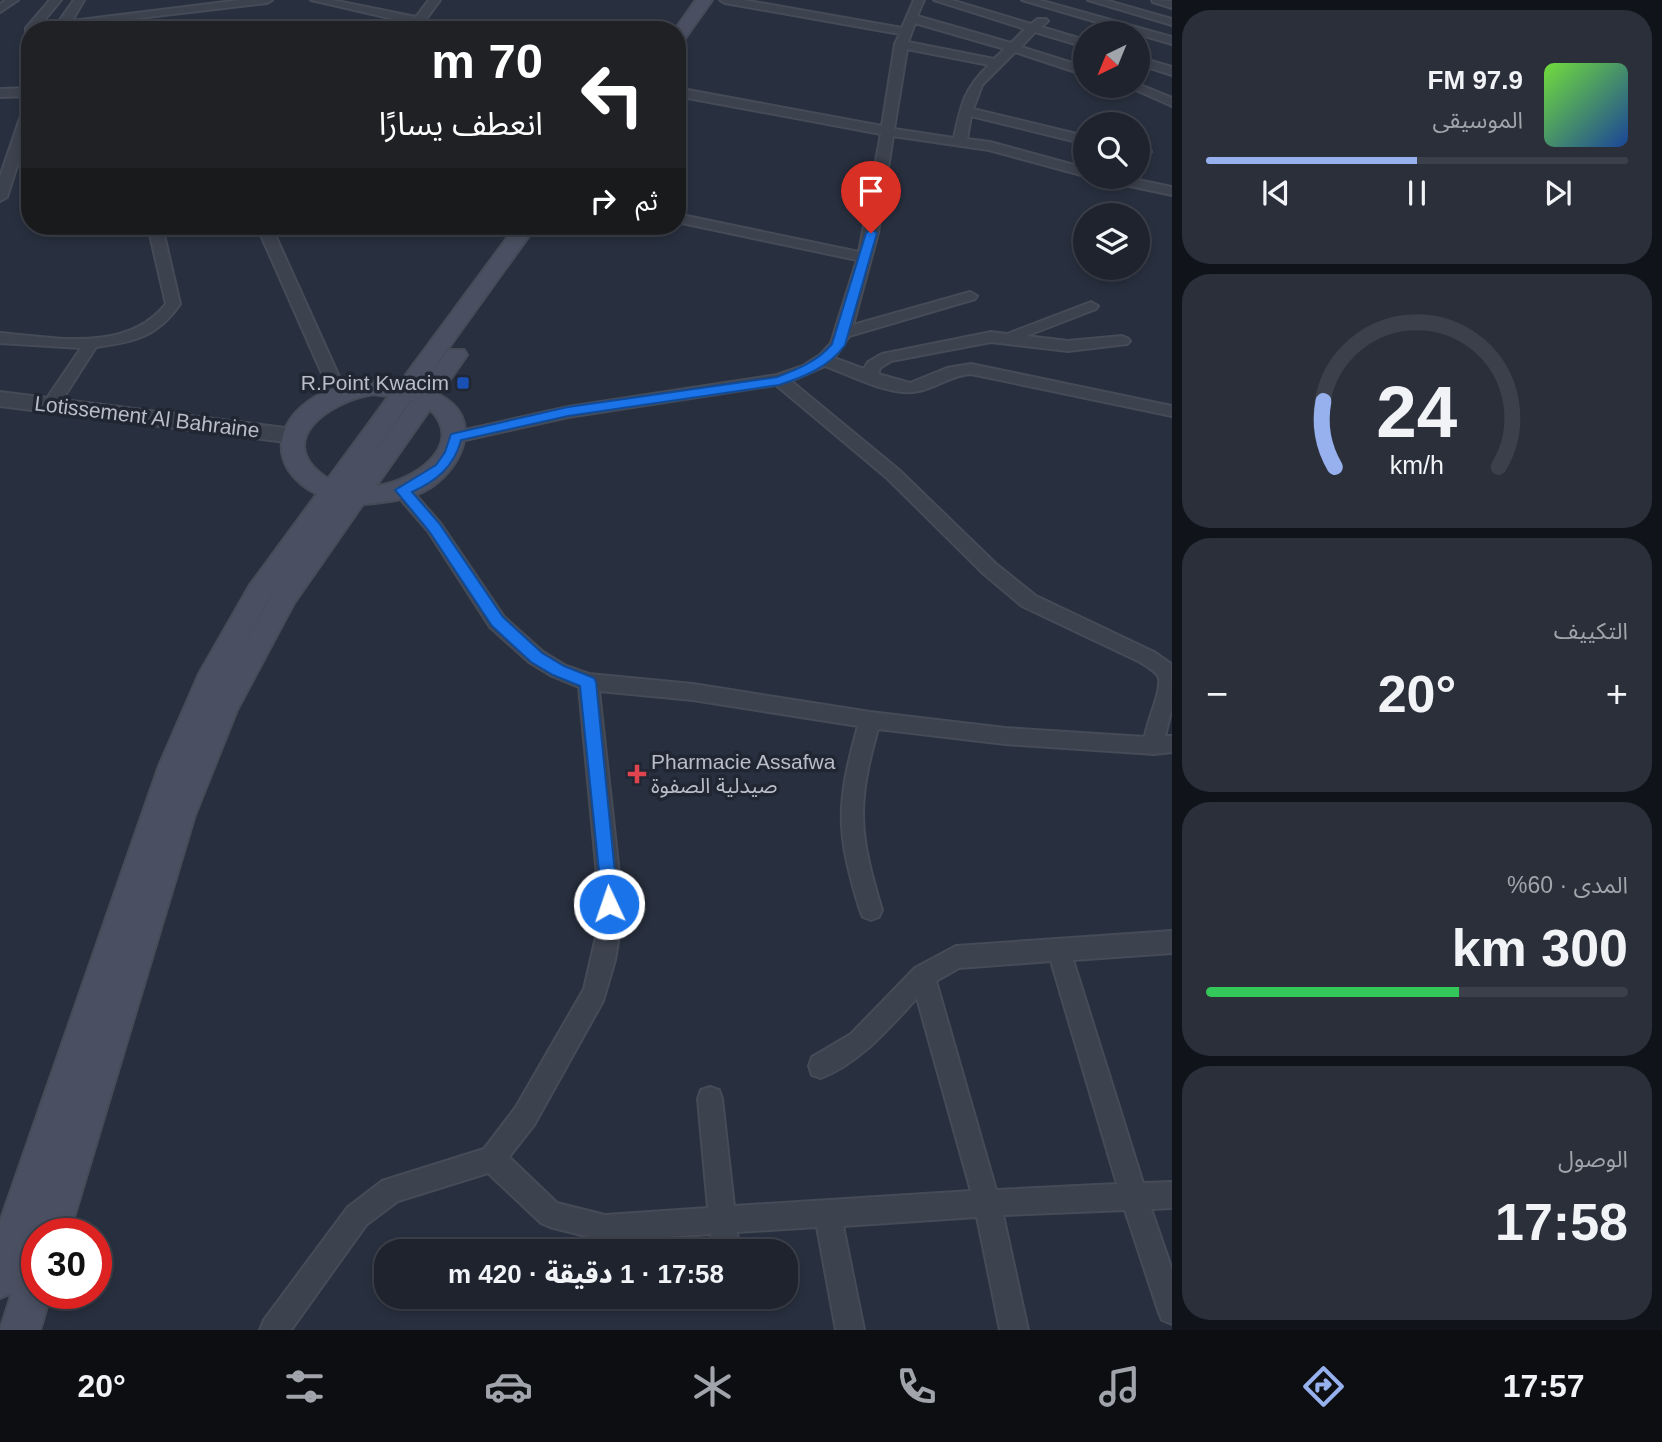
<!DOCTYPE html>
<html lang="ar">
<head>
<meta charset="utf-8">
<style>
	:root { --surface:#1e232e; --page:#2b2f3a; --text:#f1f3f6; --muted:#a1a4aa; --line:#3c404a; --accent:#97b1ef }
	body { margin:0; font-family:Helvetica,"Noto Sans Arabic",sans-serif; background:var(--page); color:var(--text); direction:rtl; height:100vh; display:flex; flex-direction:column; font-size:26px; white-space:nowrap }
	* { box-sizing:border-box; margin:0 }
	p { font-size:23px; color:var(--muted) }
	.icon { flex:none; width:38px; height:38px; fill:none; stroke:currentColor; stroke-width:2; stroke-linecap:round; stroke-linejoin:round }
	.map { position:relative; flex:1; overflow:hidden; direction:ltr }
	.side { display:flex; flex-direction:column; gap:10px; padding:10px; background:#101319; width:490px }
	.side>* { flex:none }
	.guide { position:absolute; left:21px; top:21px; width:665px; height:214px; border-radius:28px; box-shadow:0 4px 10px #0003,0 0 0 2px var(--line); direction:rtl; background:#202124; color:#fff; overflow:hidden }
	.needle { width:46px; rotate:223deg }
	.fabs { position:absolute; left:1073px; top:21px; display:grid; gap:14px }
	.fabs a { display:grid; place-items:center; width:77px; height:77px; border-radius:50%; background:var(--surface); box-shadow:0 4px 10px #0003,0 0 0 2px var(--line); font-size:35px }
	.speed { position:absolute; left:21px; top:1218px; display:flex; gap:14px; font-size:35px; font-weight:700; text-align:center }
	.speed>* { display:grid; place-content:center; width:91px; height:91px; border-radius:50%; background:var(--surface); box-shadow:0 4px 10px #0003,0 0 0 2px var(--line); line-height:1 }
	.speed .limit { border:10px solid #d22; background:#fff; color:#111 }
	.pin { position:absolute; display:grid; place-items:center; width:60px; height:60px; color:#fff; margin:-72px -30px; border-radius:50% 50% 50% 0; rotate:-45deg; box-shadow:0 0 7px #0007 }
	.pin .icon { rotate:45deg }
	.me { position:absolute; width:77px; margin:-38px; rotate:357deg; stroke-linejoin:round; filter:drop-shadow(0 0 5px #0008) }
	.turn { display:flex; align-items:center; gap:24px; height:147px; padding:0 28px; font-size:32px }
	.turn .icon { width:91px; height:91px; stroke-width:2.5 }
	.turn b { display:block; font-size:49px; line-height:60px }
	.then { display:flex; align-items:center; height:66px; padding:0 28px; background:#0003; gap:14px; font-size:26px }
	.big { font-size:52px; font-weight:800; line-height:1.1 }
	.side .widget { flex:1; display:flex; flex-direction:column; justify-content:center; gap:10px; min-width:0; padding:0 24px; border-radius:28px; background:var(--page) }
	.side .dial { align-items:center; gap:0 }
	.dial svg { height:182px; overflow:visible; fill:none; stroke:var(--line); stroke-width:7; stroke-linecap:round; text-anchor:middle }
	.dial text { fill:var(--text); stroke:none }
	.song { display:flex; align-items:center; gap:21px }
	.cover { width:84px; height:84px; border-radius:10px; background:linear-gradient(135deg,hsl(100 70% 55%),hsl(220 70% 35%)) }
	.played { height:7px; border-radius:4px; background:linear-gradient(90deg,var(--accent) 50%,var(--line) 50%) }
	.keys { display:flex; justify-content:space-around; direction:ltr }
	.heat { display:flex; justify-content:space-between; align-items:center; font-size:38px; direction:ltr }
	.charge { height:10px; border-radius:5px; background:linear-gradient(90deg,#34c759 60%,var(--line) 0) }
	.trip { position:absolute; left:374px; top:1239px; width:424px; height:70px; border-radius:28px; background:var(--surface); box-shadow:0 4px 10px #0003,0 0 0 2px var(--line); font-weight:800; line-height:70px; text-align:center; direction:rtl }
	.tab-bar { display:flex; height:112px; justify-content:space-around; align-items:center; background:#0c0e12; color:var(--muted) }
	.tab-bar .icon { width:49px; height:49px }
	.tab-bar .active { color:var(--accent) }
	.tab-bar b { font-size:32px; color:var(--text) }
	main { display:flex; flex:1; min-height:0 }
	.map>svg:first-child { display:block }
</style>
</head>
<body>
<main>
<section class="side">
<div class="widget">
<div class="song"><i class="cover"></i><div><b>97.9 FM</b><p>الموسيقى</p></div></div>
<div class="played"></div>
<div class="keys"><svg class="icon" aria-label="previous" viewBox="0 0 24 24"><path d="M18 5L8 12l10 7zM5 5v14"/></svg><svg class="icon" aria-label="pause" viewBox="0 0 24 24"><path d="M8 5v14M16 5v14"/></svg><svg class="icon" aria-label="next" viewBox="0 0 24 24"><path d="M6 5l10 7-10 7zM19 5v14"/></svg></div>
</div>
<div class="widget dial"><svg viewBox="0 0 100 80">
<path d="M14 69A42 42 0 1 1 86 69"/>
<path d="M14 69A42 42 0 0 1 9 40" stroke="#97b1ef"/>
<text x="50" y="56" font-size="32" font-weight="700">24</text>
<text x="50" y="72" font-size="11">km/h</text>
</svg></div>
<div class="widget"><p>التكييف</p>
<div class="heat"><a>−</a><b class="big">20°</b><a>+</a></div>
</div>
<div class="widget"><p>المدى · 60%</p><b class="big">300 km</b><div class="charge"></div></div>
<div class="widget"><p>الوصول</p><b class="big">17:58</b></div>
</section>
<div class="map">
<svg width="1172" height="1330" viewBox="0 0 1172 1330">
	<rect width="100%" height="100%" fill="#282f3e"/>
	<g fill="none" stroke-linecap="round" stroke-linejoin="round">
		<defs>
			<path id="minor" d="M6,0H18L0,12V4Z
				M50,0H61L36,30L26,32V28Z
				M74,0H84L72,21L241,0H272L267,3L63,27L60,20Z
				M311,0H332L416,17L429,0H440L418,30H407L411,23Z
				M720,0H743L902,28L914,0H924L917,16L1011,43L1025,29L934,0H951L1031,24L1038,19H1046L1048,21L1041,27L1085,40V47L1035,32L1021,47L1085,67V75L1015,52L982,85L973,109L1085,136V144L971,116L967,139L990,142L1085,168V176L989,150L893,136L878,233L853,325L970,292L977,296L975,299L849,336L834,358L864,369L868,362L882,354L991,332L1007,334L1091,302L1098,306L1096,309L1026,336L1068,341L1122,336L1127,338L1130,341L1127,344L1068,351L991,342L891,361L880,368L878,374L910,383L947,368L971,364L1172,406V416L971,374C952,375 937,387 919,391C892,398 851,375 825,366L791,381L899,470L996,564L1036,596L1154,652L1171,664L1172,708L1165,736H1172V752L1154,754L1005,744L878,729C856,806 859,834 882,910L879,917L871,920L863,917L860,910C836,832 836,805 858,726L693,700L599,691L618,864L621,924L615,960L603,1001L534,1125L509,1157L557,1203L605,1215L708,1208L698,1099L701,1090L710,1087L719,1090L722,1099L734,1206L971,1191L917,998C888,1029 861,1062 821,1078L812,1075L809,1066L812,1057L851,1034L915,968L956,946L1172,931V953L1073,960L1143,1183L1172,1182V1208L1151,1209L1172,1270V1324L1162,1320L1158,1310L1125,1210L1003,1215L1028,1330H1000L977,1217L843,1226L864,1330H836L817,1227L737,1232L739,1251H713L711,1234L605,1241L550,1227L541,1223L488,1173L398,1201L366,1225L291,1330H260L264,1320L348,1207L382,1181L484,1149L516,1107L584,989L599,924L596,864L579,687L552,676L529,662L490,627L428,531L396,494L393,490L396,486H408L440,523L504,617L543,652L566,666L589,674L693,684L870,712L1005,728L1145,737C1146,723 1164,687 1158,676C1155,671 1146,666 1140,662L1022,606L984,574L887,478L776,385L568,417L456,442L448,437L456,432L568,407L777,375L803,366L820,355L831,343L857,260L677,222V214L859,252L881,134L677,96V88L882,126L895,44L900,34L725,3ZM915,23L1005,49L994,59L908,42ZM907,49L989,65C964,89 961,105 954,138L894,129ZM1051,961L1117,1184L996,1190L936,981L959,968Z
				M1022,0H1039L1172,37V44Z
				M1088,0H1105L1172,19V25Z
				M1152,0L1172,1V8L1153,2Z
				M1138,57L1172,67V75L1138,64Z
				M1138,84L1172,98V106L1127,86Z
				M30,88V96L0,97V89Z
				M30,103V126L7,197L0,201V177L24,107Z
				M1138,146L1150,149L1151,152L1145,156L1138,154Z
				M1099,177H1123L1172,187V195L1106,181Z
				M148,226H162L180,304C157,337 134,342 96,347L57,408H45L43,404L81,348L0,343V333C55,338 127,353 166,304Z
				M257,226H271L347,394L345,398L339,399L331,394Z"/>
			<path id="tertiary" d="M0,392L293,429L300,431L303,436L300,441L293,443L0,406Z"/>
			<path id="secondary" d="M696,0H712L683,41L677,43V30H675Z
				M516,226H536L421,386L448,350H464L467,355L439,395C483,416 464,465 431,487C411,500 386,502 363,504L294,603L237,710L195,815L69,1234H37V1248L33,1239L26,1260L37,1255V1293H51L40,1330H0L12,1293L0,1298V1222L159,766L199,674L250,585L317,494C264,467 274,415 325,392C350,381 373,380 400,383ZM373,394L389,396L328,479C270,441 330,401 373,394ZM411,400H412L349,486ZM430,409C468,446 411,483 376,486ZM273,593L225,678L269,599Z"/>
		</defs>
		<use href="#minor" stroke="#454b57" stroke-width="4"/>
		<use href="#tertiary" stroke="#454b57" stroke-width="4"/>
		<use href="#secondary" stroke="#454b57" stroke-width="4"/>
		<use href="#minor" fill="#3c424e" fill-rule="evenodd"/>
		<use href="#tertiary" fill="#3c424e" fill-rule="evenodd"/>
		<use href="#secondary" fill="#4a5061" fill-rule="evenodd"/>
	</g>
	<path fill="#1a73e8" stroke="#114b97" stroke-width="2" d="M871,229L877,233L845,345C829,367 804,377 779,385L568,416L461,440C454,467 436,481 412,492L439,523L503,617L542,653L564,666L594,678L596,682L618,904L616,910L609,912L603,910L580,686L553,675L531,662L492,626L429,531L395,490L436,465L445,452L451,434L568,407L777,377C798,369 818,361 832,344L866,233Z"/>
	<rect fill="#1a4fb4" stroke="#202733" stroke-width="2.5" x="456" y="376" width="14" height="14" rx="3.5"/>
	<path fill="#e0444e" stroke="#202733" stroke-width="2.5" d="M633.5 763.5h7v7h7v7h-7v7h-7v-7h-7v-7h7z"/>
	<g text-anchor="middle" stroke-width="7" stroke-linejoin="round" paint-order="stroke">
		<g font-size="21" fill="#b8bdc9" stroke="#202733" text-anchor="end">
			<text x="449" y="390">R.Point Kwacim</text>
			<text x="651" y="769" text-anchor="start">Pharmacie Assafwa<tspan x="651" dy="24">صيدلية الصفوة</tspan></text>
		</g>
		<g font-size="21" fill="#b8bdc9" stroke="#202733">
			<text transform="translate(147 417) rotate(7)" y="7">Lotissement Al Bahraine</text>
		</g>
	</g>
</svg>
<div class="fabs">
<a><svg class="needle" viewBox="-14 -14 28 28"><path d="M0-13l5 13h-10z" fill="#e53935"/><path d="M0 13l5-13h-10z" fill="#a1a4aa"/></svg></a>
<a><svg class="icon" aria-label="search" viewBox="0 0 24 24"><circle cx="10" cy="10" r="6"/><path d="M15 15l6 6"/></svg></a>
<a><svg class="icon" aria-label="layers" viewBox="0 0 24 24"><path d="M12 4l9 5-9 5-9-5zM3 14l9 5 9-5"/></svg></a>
</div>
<div class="speed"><div class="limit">30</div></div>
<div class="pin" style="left:871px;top:233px;background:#d93025"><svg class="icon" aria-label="arrive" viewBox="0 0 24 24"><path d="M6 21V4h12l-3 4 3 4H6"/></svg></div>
<svg class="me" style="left:609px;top:904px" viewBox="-20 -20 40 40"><circle r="17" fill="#1a73e8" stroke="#fff" stroke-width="3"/><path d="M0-11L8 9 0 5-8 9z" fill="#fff"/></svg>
<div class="trip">17:58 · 1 دقيقة · 420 m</div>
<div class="guide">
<div class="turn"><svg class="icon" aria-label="left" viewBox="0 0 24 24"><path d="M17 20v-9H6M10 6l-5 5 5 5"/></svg><div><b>70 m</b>انعطف يسارًا</div></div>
<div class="then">ثم<svg class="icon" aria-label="right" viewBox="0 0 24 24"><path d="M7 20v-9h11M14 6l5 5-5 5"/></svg></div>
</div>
</div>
</main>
<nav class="tab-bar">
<b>17:57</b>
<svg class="icon active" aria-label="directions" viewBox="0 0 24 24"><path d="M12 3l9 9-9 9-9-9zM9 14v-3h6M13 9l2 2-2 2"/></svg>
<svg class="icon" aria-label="music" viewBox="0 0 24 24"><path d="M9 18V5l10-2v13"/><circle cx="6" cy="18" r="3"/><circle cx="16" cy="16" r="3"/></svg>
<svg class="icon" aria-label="phone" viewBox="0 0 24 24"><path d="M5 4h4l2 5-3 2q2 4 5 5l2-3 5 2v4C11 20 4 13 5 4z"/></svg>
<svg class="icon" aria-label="climate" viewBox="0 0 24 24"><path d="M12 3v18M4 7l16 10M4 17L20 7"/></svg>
<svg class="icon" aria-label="car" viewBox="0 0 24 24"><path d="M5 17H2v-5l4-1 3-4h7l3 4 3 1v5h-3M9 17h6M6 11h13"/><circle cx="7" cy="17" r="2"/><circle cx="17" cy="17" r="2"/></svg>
<svg class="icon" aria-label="filters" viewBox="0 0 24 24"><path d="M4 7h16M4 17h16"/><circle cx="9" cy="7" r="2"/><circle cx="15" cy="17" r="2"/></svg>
<b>20°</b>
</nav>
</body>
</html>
